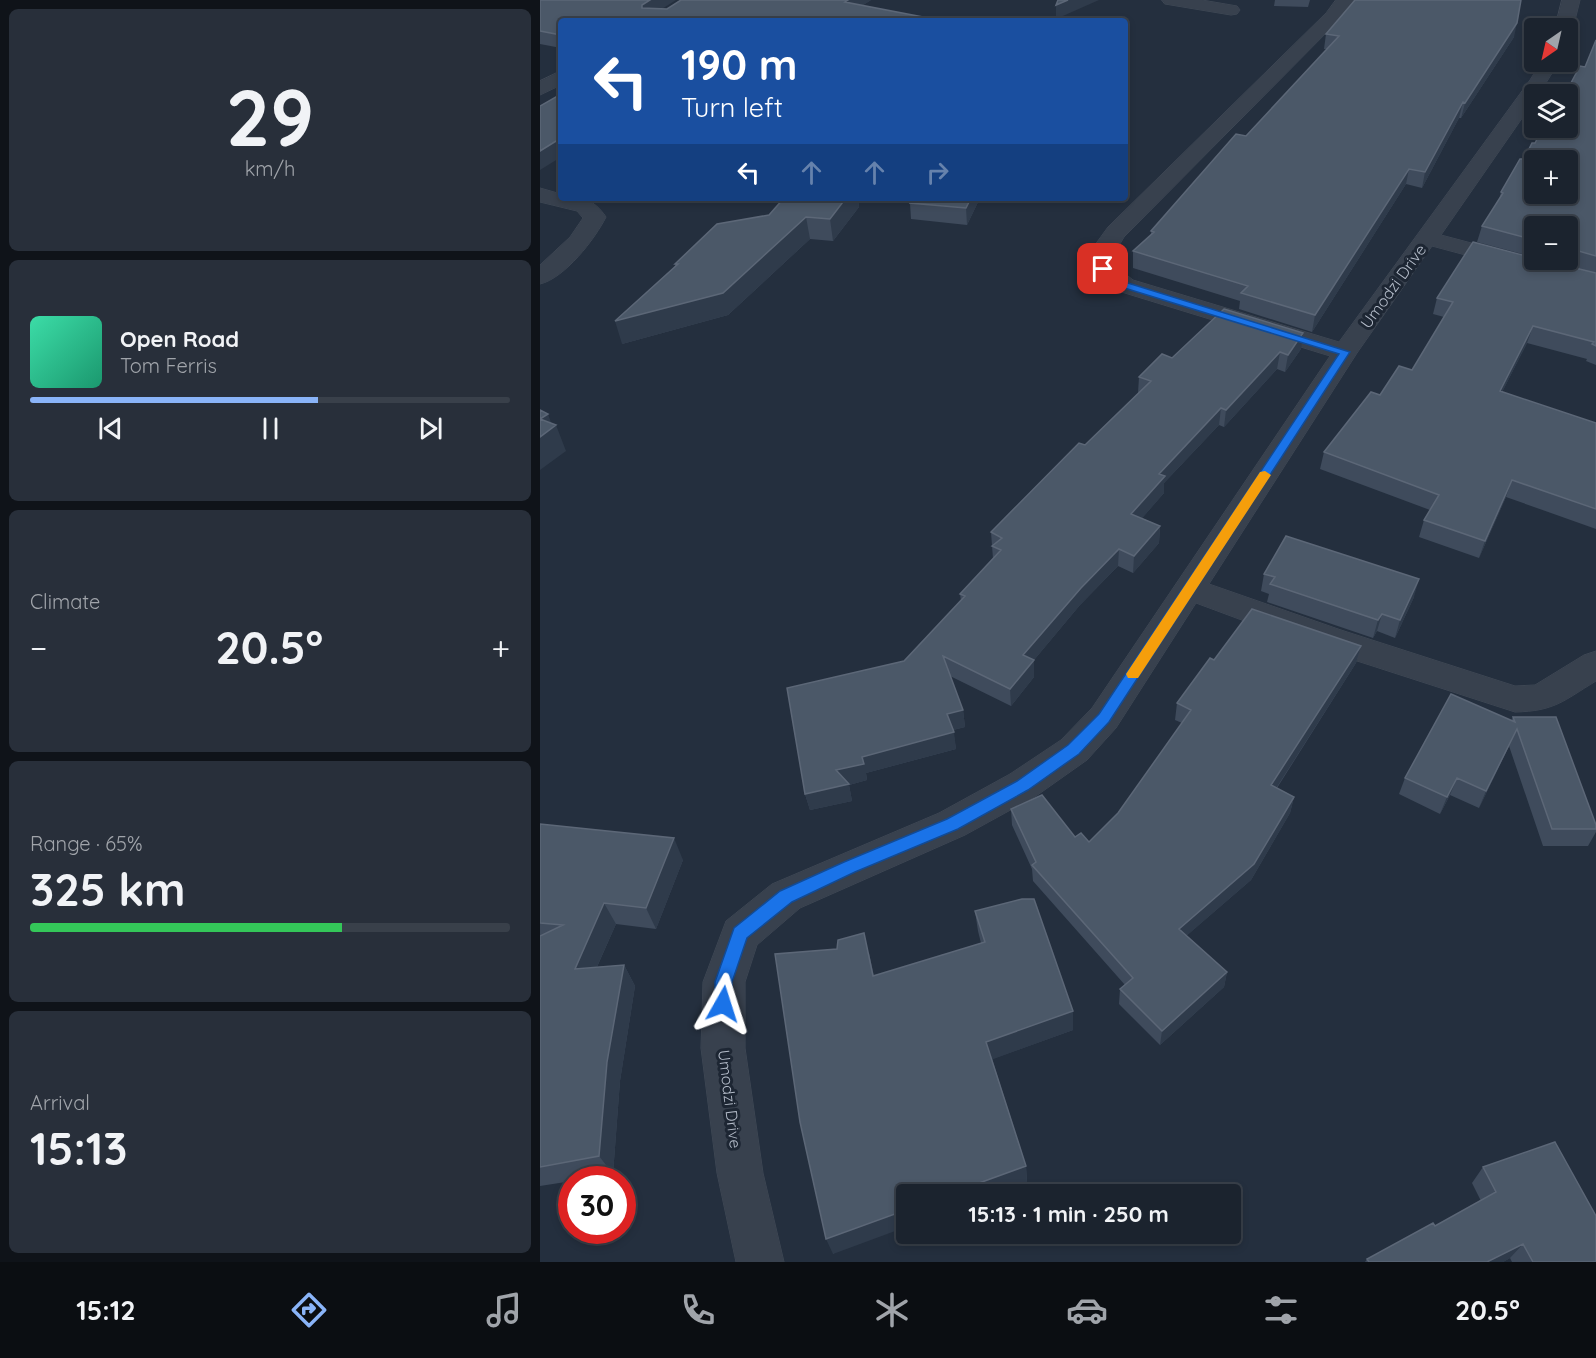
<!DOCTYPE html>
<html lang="en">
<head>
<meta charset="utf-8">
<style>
	:root { --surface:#1b232e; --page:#282f3a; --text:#f1f3f6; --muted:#a0a4aa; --line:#39404a; --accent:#8ab4f8 }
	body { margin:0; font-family:Quicksand,sans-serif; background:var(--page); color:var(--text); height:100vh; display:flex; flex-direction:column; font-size:22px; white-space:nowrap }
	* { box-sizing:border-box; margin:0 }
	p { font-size:20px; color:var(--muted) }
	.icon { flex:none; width:33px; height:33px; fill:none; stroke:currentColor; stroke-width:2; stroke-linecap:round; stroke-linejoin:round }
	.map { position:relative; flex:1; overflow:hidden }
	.drawer { display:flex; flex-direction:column; gap:9px; padding:9px; background:#0f1319; width:540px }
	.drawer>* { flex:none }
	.hud { position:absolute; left:18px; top:18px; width:570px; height:183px; border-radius:6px; box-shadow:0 3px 9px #0003,0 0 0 2px var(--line); background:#1a4fa0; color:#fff; overflow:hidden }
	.needle { width:39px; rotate:214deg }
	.buttons { position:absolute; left:984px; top:18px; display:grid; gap:12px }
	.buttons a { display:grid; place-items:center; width:54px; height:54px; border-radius:6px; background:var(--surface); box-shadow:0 3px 9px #0003,0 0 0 2px var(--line); font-size:30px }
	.speed { position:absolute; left:18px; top:1166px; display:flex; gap:12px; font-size:30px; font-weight:700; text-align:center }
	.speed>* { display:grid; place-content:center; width:78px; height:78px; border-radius:50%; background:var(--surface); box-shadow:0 3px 9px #0003,0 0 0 2px var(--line); line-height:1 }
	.speed .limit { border:9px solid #d22; background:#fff; color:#111 }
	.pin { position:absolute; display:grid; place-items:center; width:51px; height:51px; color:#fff; margin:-26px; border-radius:12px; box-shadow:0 3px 9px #0006 }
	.me { position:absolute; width:66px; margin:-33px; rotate:6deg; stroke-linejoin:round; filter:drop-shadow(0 0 4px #0008) }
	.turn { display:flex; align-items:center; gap:21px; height:126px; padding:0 24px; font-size:27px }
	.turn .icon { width:78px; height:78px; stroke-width:2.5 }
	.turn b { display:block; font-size:42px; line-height:51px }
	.lanes { display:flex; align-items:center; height:57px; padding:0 24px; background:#0003; justify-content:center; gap:30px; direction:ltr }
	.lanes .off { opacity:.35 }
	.big { font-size:45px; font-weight:700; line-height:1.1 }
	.drawer .tile { flex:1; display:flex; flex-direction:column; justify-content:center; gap:9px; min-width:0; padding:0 21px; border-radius:9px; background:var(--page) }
	.drawer .dial { align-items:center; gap:0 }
	.dial b { font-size:78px; line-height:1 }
	.song { display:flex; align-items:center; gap:18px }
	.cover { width:72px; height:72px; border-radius:9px; background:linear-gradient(135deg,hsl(160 70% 55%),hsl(160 70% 35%)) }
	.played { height:6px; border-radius:3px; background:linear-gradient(90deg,var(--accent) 60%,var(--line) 60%) }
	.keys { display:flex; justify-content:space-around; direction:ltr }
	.heat { display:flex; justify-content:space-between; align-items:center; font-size:33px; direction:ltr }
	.charge { height:9px; border-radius:4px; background:linear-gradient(90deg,#34c759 65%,var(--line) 0) }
	.trip { position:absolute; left:356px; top:1184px; width:345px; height:60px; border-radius:6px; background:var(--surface); box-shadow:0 3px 9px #0003,0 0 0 2px var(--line); font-weight:700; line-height:60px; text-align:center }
	.tab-bar { display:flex; height:96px; justify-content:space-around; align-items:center; background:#0b0e12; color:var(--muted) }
	.tab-bar .icon { width:42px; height:42px }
	.tab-bar .active { color:var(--accent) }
	.tab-bar b { font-size:27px; color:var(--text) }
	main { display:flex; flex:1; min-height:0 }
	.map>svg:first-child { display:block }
</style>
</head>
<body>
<main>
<section class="drawer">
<div class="tile dial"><b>29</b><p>km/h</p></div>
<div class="tile">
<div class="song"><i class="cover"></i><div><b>Open Road</b><p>Tom Ferris</p></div></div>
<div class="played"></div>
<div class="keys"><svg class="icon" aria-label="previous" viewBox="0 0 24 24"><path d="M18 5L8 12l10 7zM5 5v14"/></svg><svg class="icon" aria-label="pause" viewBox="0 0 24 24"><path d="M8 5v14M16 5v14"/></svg><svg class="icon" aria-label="next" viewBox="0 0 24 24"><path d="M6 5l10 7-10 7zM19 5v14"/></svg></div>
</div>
<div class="tile"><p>Climate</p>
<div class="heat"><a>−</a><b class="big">20.5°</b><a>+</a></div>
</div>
<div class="tile"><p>Range · 65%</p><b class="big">325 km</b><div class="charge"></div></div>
<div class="tile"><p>Arrival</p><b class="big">15:13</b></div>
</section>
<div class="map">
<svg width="1056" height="1262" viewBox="0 0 1056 1262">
	<rect width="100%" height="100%" fill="#242f3e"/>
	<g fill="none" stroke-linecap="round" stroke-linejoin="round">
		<defs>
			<path id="street" d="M622,0H662L697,6L700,10L697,14L691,15L625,4Z
				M796,0H814L798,21L584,237L573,256L574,265L593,280L799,342L990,80L1001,62H1019L999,94H994V101L901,235L1056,276V290L892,246L817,353L669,584L801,630L975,686L995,685L1044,655L1056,651V681C1023,701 1015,711 975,712L777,648L656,603L576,728L547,760L496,796L425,835L260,908L217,945L205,982V1048L223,1173L244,1262H196L177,1173L161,1048L163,982L186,921L232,884L399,813L470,774L521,740L552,708L790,356L575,290L559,277L549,262L552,249L568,227L786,13Z
				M1022,0H1040L1033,28L1028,32V28H1015Z
				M21,71V85L0,95V81Z
				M0,188L21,194V198C43,198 53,198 66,217C55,239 25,278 0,284V265L30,237L43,218L37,211L0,202Z"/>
		</defs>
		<use href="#street" stroke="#414a57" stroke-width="1"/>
		<use href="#street" fill="#38414e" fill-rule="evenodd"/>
	</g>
	<path fill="#3f4b5c" d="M0,0L127,9L140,0H331L323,5L21,21V48L0,44Z
		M735,0H770L768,7L734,6Z
		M786,34L974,37L921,118H919L882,188L866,184L772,332L699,309L700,301L593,268V251L611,235V231L706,136L787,49H784Z
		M1056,40V365L1046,361L1047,359L987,343L962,392L1056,423V529L966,497L939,558L879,537L884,520L890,510L780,469L784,452L840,395L872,370L904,317L893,314L897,298L1002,260H1028V226H994V257L937,242L942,226L959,200L961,192L995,143L1028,128L1045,67Z
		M244,198H318L319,207L293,241L270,239L188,315L82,344L135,266V264L229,215Z
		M440,198L427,225L371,219L370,203Z
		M761,349L745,372L737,369L684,427L679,425L624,483V493L602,518L620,526L619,543L593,573L578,566L540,605L494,660V677L471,706L410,676L423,710L425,727L413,730L416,749L326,773L327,780L309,785L312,801L270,810L265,794L364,661L421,601L420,594L453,559L451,532L545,445L598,393L599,377L632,358Z
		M724,574L874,597L855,638L837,631L833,638L727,602L729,594L721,591Z
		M821,646L816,663L737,788L754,797L750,813L711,880L646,936L687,972L684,987L620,1045L579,1004L580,989L585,985L493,881L492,869L472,825L471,809L535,837L549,842L578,813L642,723L635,720L637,703L674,660Z
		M973,717L1056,825V832L1048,846H1003L969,746L939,808L910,795L900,814L859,794L865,778L971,721Z
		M0,824L143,860L116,929L76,924L57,967L84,965L95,986L80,1081L73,1174L42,1179H32V1181L0,1186Z
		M435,911L533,1030L452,1059L486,1166L487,1183L456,1194H366L293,1254L297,949L329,953L334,976L441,943L438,931Z
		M943,1167L1056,1262H972L970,1258L963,1262H825L827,1259L895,1226L941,1201L932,1183Z"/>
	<path fill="#2f3b4b" d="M110,0H136L106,19L102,8V5Z
		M308,0H331L307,16L305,2Z
		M528,0H559L516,19V5Z
		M977,23L974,37L921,118L925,103Z
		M923,102L919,118L882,188L885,172Z
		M21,138V157L0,170V151Z
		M869,169L866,184L772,332L775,315Z
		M306,198H318L319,207L293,241L290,219Z
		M431,198H440L427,225L426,208Z
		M266,217L270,239L188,315L82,344L75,321Z
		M993,326L987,343L954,408L960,391Z
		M763,333L761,349L745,372L748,355Z
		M740,352L737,369L684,427L686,410Z
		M681,408L679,425L624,483V493L591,531V514L619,474Z
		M8,414L13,428L16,425L26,451L0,470V419Z
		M972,480L966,497L939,558L945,541Z
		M620,526L619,543L593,573L594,556Z
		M579,549L578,566L540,605L484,672L483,655L541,588Z
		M879,579L874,597L855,638L860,620Z
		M842,614L837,631L833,638L838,620Z
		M821,646L816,663L728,801L731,785Z
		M494,660V677L471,706L470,689Z
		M423,710L425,727L409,731L407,714Z
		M977,729L969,746L939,808L946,791Z
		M414,732L416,749L326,773L327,780L309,785L312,801L270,810L265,794L296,770L322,757Z
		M917,778L910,795L900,814L907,797Z
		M754,797L750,813L711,880L637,944L639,929Z
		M134,838L143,860L116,929L106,908Z
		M64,903L76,924L47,989L35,969Z
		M84,965L95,986L80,1081L73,1174L59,1156L67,1062Z
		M687,972L684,987L620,1045L622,1031Z
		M533,1011V1030L448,1061L446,1042Z
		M486,1166L487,1183L456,1194H409Z
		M366,1210V1227L293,1254L286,1239Z
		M983,1244L970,1258L963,1262H947Z"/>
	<path fill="#4b5868" stroke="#5c6777" stroke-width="1.5" fill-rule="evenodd" d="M0,0H110L102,5V8L127,9L141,0H308L305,2L388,18L384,21H21V35L0,31Z
		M518,0H528L516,5Z
		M815,0H981L977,23L925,103L923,102L885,172L869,169L775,315L701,293L708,286L593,251L614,232L611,231L696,134L706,136L799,36L786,34Z
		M1056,40V256L1028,248V226H994V240L942,226L963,193L961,192L980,159H984L992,143H995L1003,128H1028V94H1025L1040,66L1045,67ZM994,160H1028V194H994Z
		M21,94V138L0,151V106Z
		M244,198H306L290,219L266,217L183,293L75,321L138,264H135L177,224L229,215Z
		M373,198H431L426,208L370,203Z
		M933,242L994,258V260H1002L1056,273V346L1052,344L1054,342L993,326L960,391L1056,423V509L972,480L945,541L884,520L899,495L784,452L831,392L840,395L859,366L872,370L913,302L897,298Z
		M684,309L763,333L748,355L740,352L686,410L681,408L619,474L625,476L591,514L620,526L594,556L579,549L541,588L483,655L494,660L470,689L403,656L423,710L407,714L414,732L322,757L324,764L296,770L309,784L265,794L247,688L364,661L425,596L420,594L461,550L452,546L462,538L451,532L539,443L545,445L611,381L599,377L622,354L632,358Z
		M0,410L8,414L0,419Z
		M0,419L16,425L0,437Z
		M746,536L879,579L860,620L842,614L838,620L730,584L735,577L724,574Z
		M712,609L821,646L731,785L754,797L714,864L639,929L687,972L622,1031L580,989L593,978L492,865L496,862L471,809L502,795L535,837L541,833L549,842L578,813L651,710L637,703L670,658L674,660Z
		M911,694L975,722L973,717H1016L1056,825V829H1012L977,729L946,791L917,778L907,797L865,778Z
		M0,824L134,838L106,908L64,903L35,969L84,965L67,1062L59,1156L0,1167V936L23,925L0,923Z
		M482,899H494L533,1011L446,1042L486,1166L409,1194H366V1210L286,1239L260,1122L235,954L297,949L298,940L324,933L333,976L445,942L435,911Z
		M1015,1142L1056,1216V1262H993L983,1244L947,1262H829L827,1259L893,1223L895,1226L956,1192L943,1167Z"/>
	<path fill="#1a73e8" stroke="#114b97" stroke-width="1.5" d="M559,267H566L588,283L810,352L569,722L539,754L488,790L418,829L315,872L252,902L207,938L192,982V1004L190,1010L183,1012L177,1010L175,1004V982L194,928L240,891L304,862L407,819L477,781L528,745L559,714L799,354L581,287L559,271Z"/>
	<path fill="#f59e0b" d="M725,471L731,475L598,678H588L586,674L588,671L720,472Z"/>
	<g text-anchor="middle" stroke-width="6" stroke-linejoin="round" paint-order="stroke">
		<g font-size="16" fill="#b4bcc9" stroke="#1d2633">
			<text transform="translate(853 286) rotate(-54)" y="6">Umodzi Drive</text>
			<text transform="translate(190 1099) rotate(83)" y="6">Umodzi Drive</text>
		</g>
	</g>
</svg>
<div class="buttons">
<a><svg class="needle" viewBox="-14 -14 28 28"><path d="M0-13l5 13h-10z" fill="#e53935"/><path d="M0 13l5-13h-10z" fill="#a0a4aa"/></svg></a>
<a><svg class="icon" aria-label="layers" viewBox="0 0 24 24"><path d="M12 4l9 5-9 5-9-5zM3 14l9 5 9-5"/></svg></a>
<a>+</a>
<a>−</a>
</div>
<div class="speed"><div class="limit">30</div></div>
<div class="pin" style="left:563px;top:269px;background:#d93025"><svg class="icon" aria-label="arrive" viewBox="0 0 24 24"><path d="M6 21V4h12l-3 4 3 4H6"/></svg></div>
<svg class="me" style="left:183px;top:1004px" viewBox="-20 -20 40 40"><path d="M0-17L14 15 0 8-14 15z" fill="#1a73e8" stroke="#fff" stroke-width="4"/></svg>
<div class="trip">15:13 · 1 min · 250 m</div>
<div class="hud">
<div class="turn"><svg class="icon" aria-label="left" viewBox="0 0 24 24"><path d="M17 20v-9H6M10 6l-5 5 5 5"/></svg><div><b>190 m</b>Turn left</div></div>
<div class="lanes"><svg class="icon" aria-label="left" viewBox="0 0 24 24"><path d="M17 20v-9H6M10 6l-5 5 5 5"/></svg><svg class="icon off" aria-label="ahead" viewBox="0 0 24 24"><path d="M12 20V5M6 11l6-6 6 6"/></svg><svg class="icon off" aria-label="ahead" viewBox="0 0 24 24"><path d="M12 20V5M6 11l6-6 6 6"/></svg><svg class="icon off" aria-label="right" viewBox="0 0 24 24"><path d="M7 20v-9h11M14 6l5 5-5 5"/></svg></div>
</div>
</div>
</main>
<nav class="tab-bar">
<b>15:12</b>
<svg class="icon active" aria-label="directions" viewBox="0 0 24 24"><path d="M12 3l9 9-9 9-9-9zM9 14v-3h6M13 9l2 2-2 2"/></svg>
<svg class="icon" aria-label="music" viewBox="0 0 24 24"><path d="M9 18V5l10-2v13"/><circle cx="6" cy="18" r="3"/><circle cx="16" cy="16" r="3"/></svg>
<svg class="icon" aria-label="phone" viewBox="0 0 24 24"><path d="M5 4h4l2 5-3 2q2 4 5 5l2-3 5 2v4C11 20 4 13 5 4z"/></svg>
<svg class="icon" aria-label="climate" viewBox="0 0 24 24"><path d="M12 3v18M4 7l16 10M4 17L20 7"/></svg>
<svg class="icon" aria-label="car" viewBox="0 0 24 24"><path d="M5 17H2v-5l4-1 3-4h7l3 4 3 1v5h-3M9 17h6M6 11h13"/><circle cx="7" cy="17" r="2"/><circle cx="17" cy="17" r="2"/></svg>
<svg class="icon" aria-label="filters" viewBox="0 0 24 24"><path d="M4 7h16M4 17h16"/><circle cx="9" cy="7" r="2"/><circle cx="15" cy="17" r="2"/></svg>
<b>20.5°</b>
</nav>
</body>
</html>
